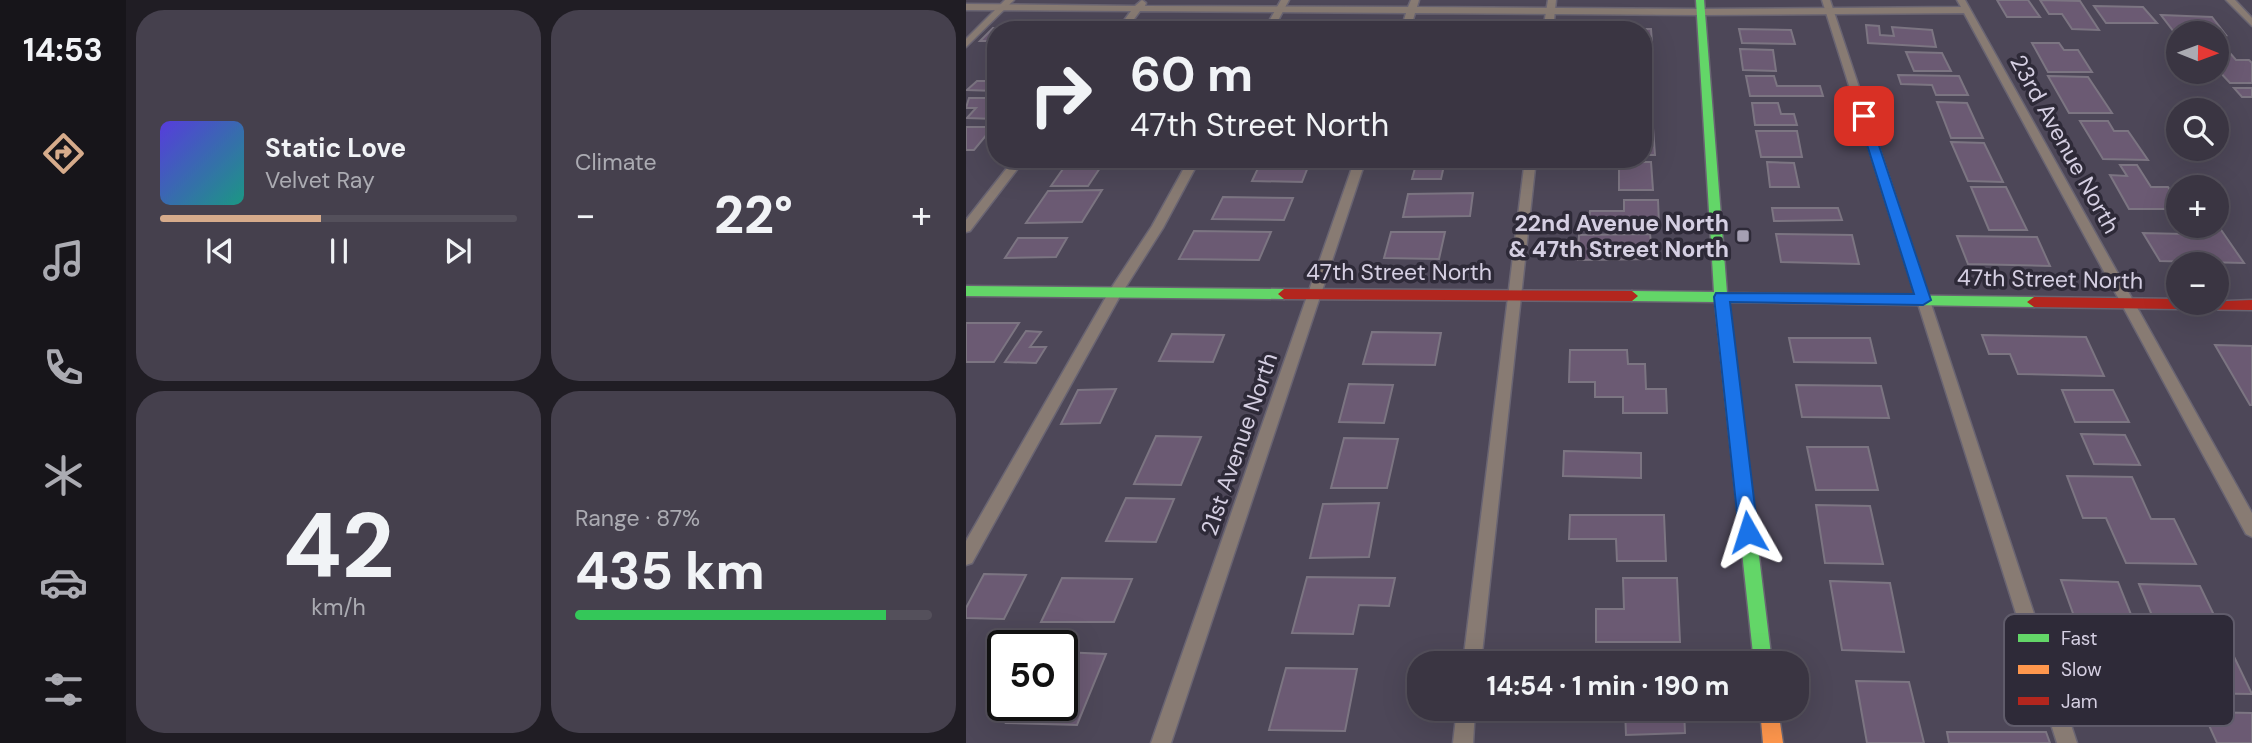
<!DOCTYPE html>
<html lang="en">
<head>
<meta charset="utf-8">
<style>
	:root { --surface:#3a3542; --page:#45404d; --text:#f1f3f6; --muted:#ababb2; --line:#54505b; --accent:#d6ab8b }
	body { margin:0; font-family:"DM Sans",sans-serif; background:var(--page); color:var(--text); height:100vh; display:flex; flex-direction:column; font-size:26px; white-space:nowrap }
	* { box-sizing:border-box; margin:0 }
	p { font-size:23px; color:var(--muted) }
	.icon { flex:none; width:38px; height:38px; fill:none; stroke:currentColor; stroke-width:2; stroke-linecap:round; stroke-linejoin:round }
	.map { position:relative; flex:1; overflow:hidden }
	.drawer { display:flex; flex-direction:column; gap:10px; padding:10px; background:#201d24; width:840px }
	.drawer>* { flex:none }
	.top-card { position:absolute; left:21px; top:21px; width:665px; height:147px; border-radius:28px; box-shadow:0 7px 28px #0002,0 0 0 2px var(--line); background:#3a3542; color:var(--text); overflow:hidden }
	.needle { width:46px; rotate:91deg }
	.fabs { position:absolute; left:1200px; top:21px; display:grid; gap:14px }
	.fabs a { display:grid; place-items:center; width:63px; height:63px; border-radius:50%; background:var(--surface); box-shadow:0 7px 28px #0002,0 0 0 2px var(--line); font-size:35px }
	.speed { position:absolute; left:21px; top:630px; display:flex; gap:14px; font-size:35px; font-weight:700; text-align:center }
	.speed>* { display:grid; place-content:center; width:91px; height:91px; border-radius:50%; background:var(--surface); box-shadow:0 7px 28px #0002,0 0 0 2px var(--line); line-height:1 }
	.speed .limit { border:4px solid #111; border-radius:10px; background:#fff; color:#111 }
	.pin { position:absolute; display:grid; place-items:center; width:60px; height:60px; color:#fff; margin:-30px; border-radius:14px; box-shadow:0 4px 10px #0006 }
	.me { position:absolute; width:77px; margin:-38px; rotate:354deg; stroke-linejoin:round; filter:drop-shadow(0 0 5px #0008) }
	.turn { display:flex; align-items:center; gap:24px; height:147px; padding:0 28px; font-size:32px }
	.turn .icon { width:91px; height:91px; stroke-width:2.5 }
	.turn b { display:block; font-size:49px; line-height:60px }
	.big { font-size:52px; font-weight:800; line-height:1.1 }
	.drawer .card { flex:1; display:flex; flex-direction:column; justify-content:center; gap:10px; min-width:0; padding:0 24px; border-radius:28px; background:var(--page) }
	.drawer .dial { align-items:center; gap:0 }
	.dial b { font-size:91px; line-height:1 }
	.song { display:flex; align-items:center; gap:21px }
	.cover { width:84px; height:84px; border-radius:10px; background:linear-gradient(135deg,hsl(250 70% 55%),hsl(170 70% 35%)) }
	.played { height:7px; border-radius:4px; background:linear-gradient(90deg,var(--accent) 45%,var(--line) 45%) }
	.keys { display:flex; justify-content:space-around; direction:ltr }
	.heat { display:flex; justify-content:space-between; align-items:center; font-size:38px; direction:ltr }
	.charge { height:10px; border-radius:5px; background:linear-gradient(90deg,#34c759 87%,var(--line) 0) }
	.drawer .tiles { flex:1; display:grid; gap:10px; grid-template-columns:repeat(2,1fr) }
	.trip { position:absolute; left:441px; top:651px; width:402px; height:70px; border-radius:28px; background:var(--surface); box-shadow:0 7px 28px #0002,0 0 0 2px var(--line); font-weight:800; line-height:70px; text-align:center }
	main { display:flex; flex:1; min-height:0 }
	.menu { display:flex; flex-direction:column; width:126px; justify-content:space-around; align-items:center; background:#17151a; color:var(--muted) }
	.menu .icon { width:49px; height:49px }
	.menu .current { color:var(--accent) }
	.menu b { font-size:32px; color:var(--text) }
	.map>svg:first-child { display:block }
</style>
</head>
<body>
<main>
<nav class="menu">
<b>14:53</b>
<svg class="icon current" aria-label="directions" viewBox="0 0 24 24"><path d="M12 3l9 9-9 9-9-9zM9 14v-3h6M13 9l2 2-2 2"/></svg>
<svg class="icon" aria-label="music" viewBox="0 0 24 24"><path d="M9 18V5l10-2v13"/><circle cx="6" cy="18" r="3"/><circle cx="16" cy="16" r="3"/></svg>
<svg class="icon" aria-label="phone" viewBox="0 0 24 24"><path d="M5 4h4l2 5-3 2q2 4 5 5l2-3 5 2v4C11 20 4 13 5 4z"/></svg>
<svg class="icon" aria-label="climate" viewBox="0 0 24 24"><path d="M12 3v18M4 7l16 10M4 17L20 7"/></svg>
<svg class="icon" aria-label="car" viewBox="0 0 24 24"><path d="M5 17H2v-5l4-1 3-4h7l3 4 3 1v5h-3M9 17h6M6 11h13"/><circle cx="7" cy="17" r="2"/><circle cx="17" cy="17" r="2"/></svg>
<svg class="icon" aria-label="filters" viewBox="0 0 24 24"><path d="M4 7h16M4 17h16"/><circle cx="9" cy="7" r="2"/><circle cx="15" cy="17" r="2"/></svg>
</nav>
<section class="drawer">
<div class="tiles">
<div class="card">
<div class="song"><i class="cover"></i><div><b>Static Love</b><p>Velvet Ray</p></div></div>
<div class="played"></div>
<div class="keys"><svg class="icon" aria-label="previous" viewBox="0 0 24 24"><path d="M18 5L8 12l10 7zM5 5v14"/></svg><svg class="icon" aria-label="pause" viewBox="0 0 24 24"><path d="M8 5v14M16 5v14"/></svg><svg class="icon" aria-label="next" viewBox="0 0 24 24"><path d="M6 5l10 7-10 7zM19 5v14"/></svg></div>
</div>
<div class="card"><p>Climate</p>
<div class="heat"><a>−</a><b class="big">22°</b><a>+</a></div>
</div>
<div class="card dial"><b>42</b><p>km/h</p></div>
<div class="card"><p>Range · 87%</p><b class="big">435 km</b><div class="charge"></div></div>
</div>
</section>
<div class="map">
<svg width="1286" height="743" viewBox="0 0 1286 743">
	<rect width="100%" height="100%" fill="#4d4758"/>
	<path fill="#6b5a73" stroke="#7c7582" stroke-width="2" d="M1031,0H1062L1074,17H1041Z
		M1074,0L1114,1L1133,30L1106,29L1096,14H1083Z
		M1128,6L1177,7L1191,23H1140Z
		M1195,15L1246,17L1260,35L1208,32Z
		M207,25L268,26L266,30H204Z
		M900,25L913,26L914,35L928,36L926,27L966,30L970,47L902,43Z
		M353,27H400L399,30H352Z
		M27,28H106L30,30V41H14Z
		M642,29H685L686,43H677V30Z
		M773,29L825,30L829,44L776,43Z
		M1066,43H1093L1098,50H1112L1126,72H1082Z
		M774,49L807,50L810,71L777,70Z
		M940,52L976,53L985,71H948Z
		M1251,53H1264L1270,60H1283L1286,63V83H1264L1251,69Z
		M932,75L993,76L1002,95H970L966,85L935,84Z
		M780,76H808L811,86H854L857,96H784Z
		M1082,76L1122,77L1146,113H1103Z
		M11,81H30V91L1,90Z
		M1268,88H1286V97H1276Z
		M3,98H30V119L1,118L10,108H0Z
		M677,101H686V124H677Z
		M971,102L1001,103L1017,138H985Z
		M786,103H812L815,114H828L831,125H789Z
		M1114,121H1142L1148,131H1162L1182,160L1137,159Z
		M0,127H27L8,150H0Z
		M677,128H687L689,155H677Z
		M790,131H831L836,157H795Z
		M985,142L1018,143L1037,182L1002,181Z
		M104,159H140L122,186H85Z
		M451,161H479L475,179H446Z
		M653,162H685L687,190H653Z
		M801,162L828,163L833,187H804Z
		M1154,165H1171L1185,187H1202L1213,203V209H1163L1144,175L1161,176Z
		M293,166L342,167L336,182L286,181Z
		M1005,187H1040L1061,230H1023Z
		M136,190L116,222L60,223L82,191Z
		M507,193L504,216L437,217L442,194Z
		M257,197L327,198L318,220L246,219Z
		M658,200H692L693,224L623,223L624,211H658Z
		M806,208H872L876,220L808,221Z
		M1251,224L1278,263L1194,261L1177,233L1218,234L1213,226Z
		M228,231L305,232L293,260L213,259Z
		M425,232H479L473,259L418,258Z
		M684,234L687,259L612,260L613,235Z
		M810,234L886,235L893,264L815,262Z
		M991,236L1071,237L1084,266L1002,264Z
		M52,238H101L90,257L39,258Z
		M0,323H53L28,362H0Z
		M60,331L75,332L64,347H80L70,363L39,362Z
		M406,332L475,333L469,365L397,364Z
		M206,334L258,335L247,362L193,361Z
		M1016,335L1120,337L1138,376L1052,374L1044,354H1023Z
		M823,338H904L910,363L828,362Z
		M1249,345L1286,346V405H1284Z
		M604,350H661L662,364H679L680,389H700L701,413H657V397H629V382H603Z
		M383,384L427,385L418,423L373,422Z
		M830,385L915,386L923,418L836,417Z
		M150,389L134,423L95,424L112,390Z
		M1096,390H1147L1163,422H1109Z
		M1115,434L1159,435L1174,465L1128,464Z
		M190,436L235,437L215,485L168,484Z
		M378,438L432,439L421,488H365Z
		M841,447H902L912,490H850Z
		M598,451L675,453V478L597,476Z
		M1101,476L1166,477L1185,519H1208L1230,564L1160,563L1140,518H1117Z
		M160,498L208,499L190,542L140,541Z
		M413,503L403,557L344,558L357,504Z
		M850,505L904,506L917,564L859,563Z
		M604,515H698L700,561H651L650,539H603Z
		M18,574L60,575L38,619L0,618V608Z
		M341,577L429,578L423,606L393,605L387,634L326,633Z
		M96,578L166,579L148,622H75Z
		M657,578H711L714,642H630V609H658Z
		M1095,580L1152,582L1176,642L1117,641Z
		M864,581L924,583L938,652L876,650Z
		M1173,584L1234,586L1286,694L1218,693Z
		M96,652L140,654L111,725L40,723L48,705H96Z
		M714,657V663H658V658Z
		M320,668L391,669L379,731L303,730Z
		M890,681L943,682L958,743H901Z
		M659,709H718L719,733L660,735Z
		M1237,712L1286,713V743H1251Z
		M981,732H1080L1084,743H983Z"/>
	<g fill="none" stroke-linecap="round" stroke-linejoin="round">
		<defs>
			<path id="lane" d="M39,0H48L0,47V39Z
				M315,0H323L307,30H298Z
				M582,0H590L587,30H577Z
				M856,0H864L1111,743H1091Z
				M223,159H234L197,228L154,296L6,563L0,565V541L144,290L186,226Z
				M559,159H570L515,663H497Z
				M491,709H509L507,743H487Z"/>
			<path id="street" d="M176,0L180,3L179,6L442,7L445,0H453L451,7L735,9L995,7L991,0H999L1286,513V537L1280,534L998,13L735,15L449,13L444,30H435L440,13L174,11L160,30H151L165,11L0,10V4L169,6Z
				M1260,0H1269L1286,18V26Z
				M48,159H59L4,231L0,232V220Z
				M389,159H400L205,743H185Z"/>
			<path id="fast" d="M730,0H738L761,293L1068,297L1075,302L1068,307L762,302L806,663H788L749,302L666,301L660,296L666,291L748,292Z
				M0,286L318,289L324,294L318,299L0,296Z"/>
			<path id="slow" d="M794,709H812L817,743H797Z"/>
			<path id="jam" d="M318,289L666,291L672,296L666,301L318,299L312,294Z
				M1068,297L1213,299V303L1286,300V310L1068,307L1061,302Z"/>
		</defs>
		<use href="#lane" stroke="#696472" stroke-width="3"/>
		<use href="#street" stroke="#696472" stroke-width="3"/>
		<use href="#fast" stroke="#696472" stroke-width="3"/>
		<use href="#slow" stroke="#696472" stroke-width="3"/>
		<use href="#jam" stroke="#696472" stroke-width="3"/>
		<use href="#lane" fill="#887b73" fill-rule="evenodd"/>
		<use href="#street" fill="#887b73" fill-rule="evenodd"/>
		<use href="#fast" fill="#63d668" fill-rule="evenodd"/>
		<use href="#slow" fill="#ff974d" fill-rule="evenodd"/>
		<use href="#jam" fill="#b3261e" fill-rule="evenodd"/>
	</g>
	<path fill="#1a73e8" stroke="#114b97" stroke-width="2" d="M893,114L903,116L965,300L957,305L764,302L792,532L789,539L782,541L776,539L773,532L748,297L750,293L948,294L892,116Z"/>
	<rect fill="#a59fb2" stroke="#2e2a38" stroke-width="2.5" x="770" y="229" width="14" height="14" rx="3.5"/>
	<g text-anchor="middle" stroke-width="7" stroke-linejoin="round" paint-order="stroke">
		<g font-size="23" fill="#d5cfe2" stroke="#2e2a38">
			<text transform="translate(1099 144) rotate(61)" y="8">23rd Avenue North</text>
			<text x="433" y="280">47th Street North</text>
			<text transform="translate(1084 279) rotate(1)" y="8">47th Street North</text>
			<text transform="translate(273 444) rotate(-71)" y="8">21st Avenue North</text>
		</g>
		<g font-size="23" font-weight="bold" fill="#d5cfe2" stroke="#2e2a38" text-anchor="end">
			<text x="763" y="231">22nd Avenue North<tspan x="763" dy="26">&amp; 47th Street North</tspan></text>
		</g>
	</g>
	<rect x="1038" y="614" width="230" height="112" rx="10" fill="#2e2a38" stroke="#605c6b" stroke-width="2"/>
	<rect x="1052" y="634" width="31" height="8" fill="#63d668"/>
	<rect x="1052" y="665" width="31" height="9" fill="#ff974d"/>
	<rect x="1052" y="697" width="31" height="8" fill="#b3261e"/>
	<g font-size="19" fill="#d5cfe2">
		<text x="1095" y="645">Fast</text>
		<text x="1095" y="676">Slow</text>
		<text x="1095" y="708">Jam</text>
	</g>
</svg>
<div class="fabs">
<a><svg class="needle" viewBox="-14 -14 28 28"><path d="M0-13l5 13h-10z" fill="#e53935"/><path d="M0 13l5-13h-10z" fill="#ababb2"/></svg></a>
<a><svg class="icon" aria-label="search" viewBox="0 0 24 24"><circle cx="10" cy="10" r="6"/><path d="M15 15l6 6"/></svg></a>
<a>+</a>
<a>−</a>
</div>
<div class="speed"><div class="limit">50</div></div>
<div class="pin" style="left:898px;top:116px;background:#d93025"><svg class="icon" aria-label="arrive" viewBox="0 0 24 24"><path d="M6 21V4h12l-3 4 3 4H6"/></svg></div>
<svg class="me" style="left:782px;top:532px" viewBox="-20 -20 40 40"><path d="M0-17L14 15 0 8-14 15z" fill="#1a73e8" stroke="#fff" stroke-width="4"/></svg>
<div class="trip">14:54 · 1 min · 190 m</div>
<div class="top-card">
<div class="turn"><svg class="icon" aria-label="right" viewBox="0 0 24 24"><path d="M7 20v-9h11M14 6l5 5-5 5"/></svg><div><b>60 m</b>47th Street North</div></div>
</div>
</div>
</main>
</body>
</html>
